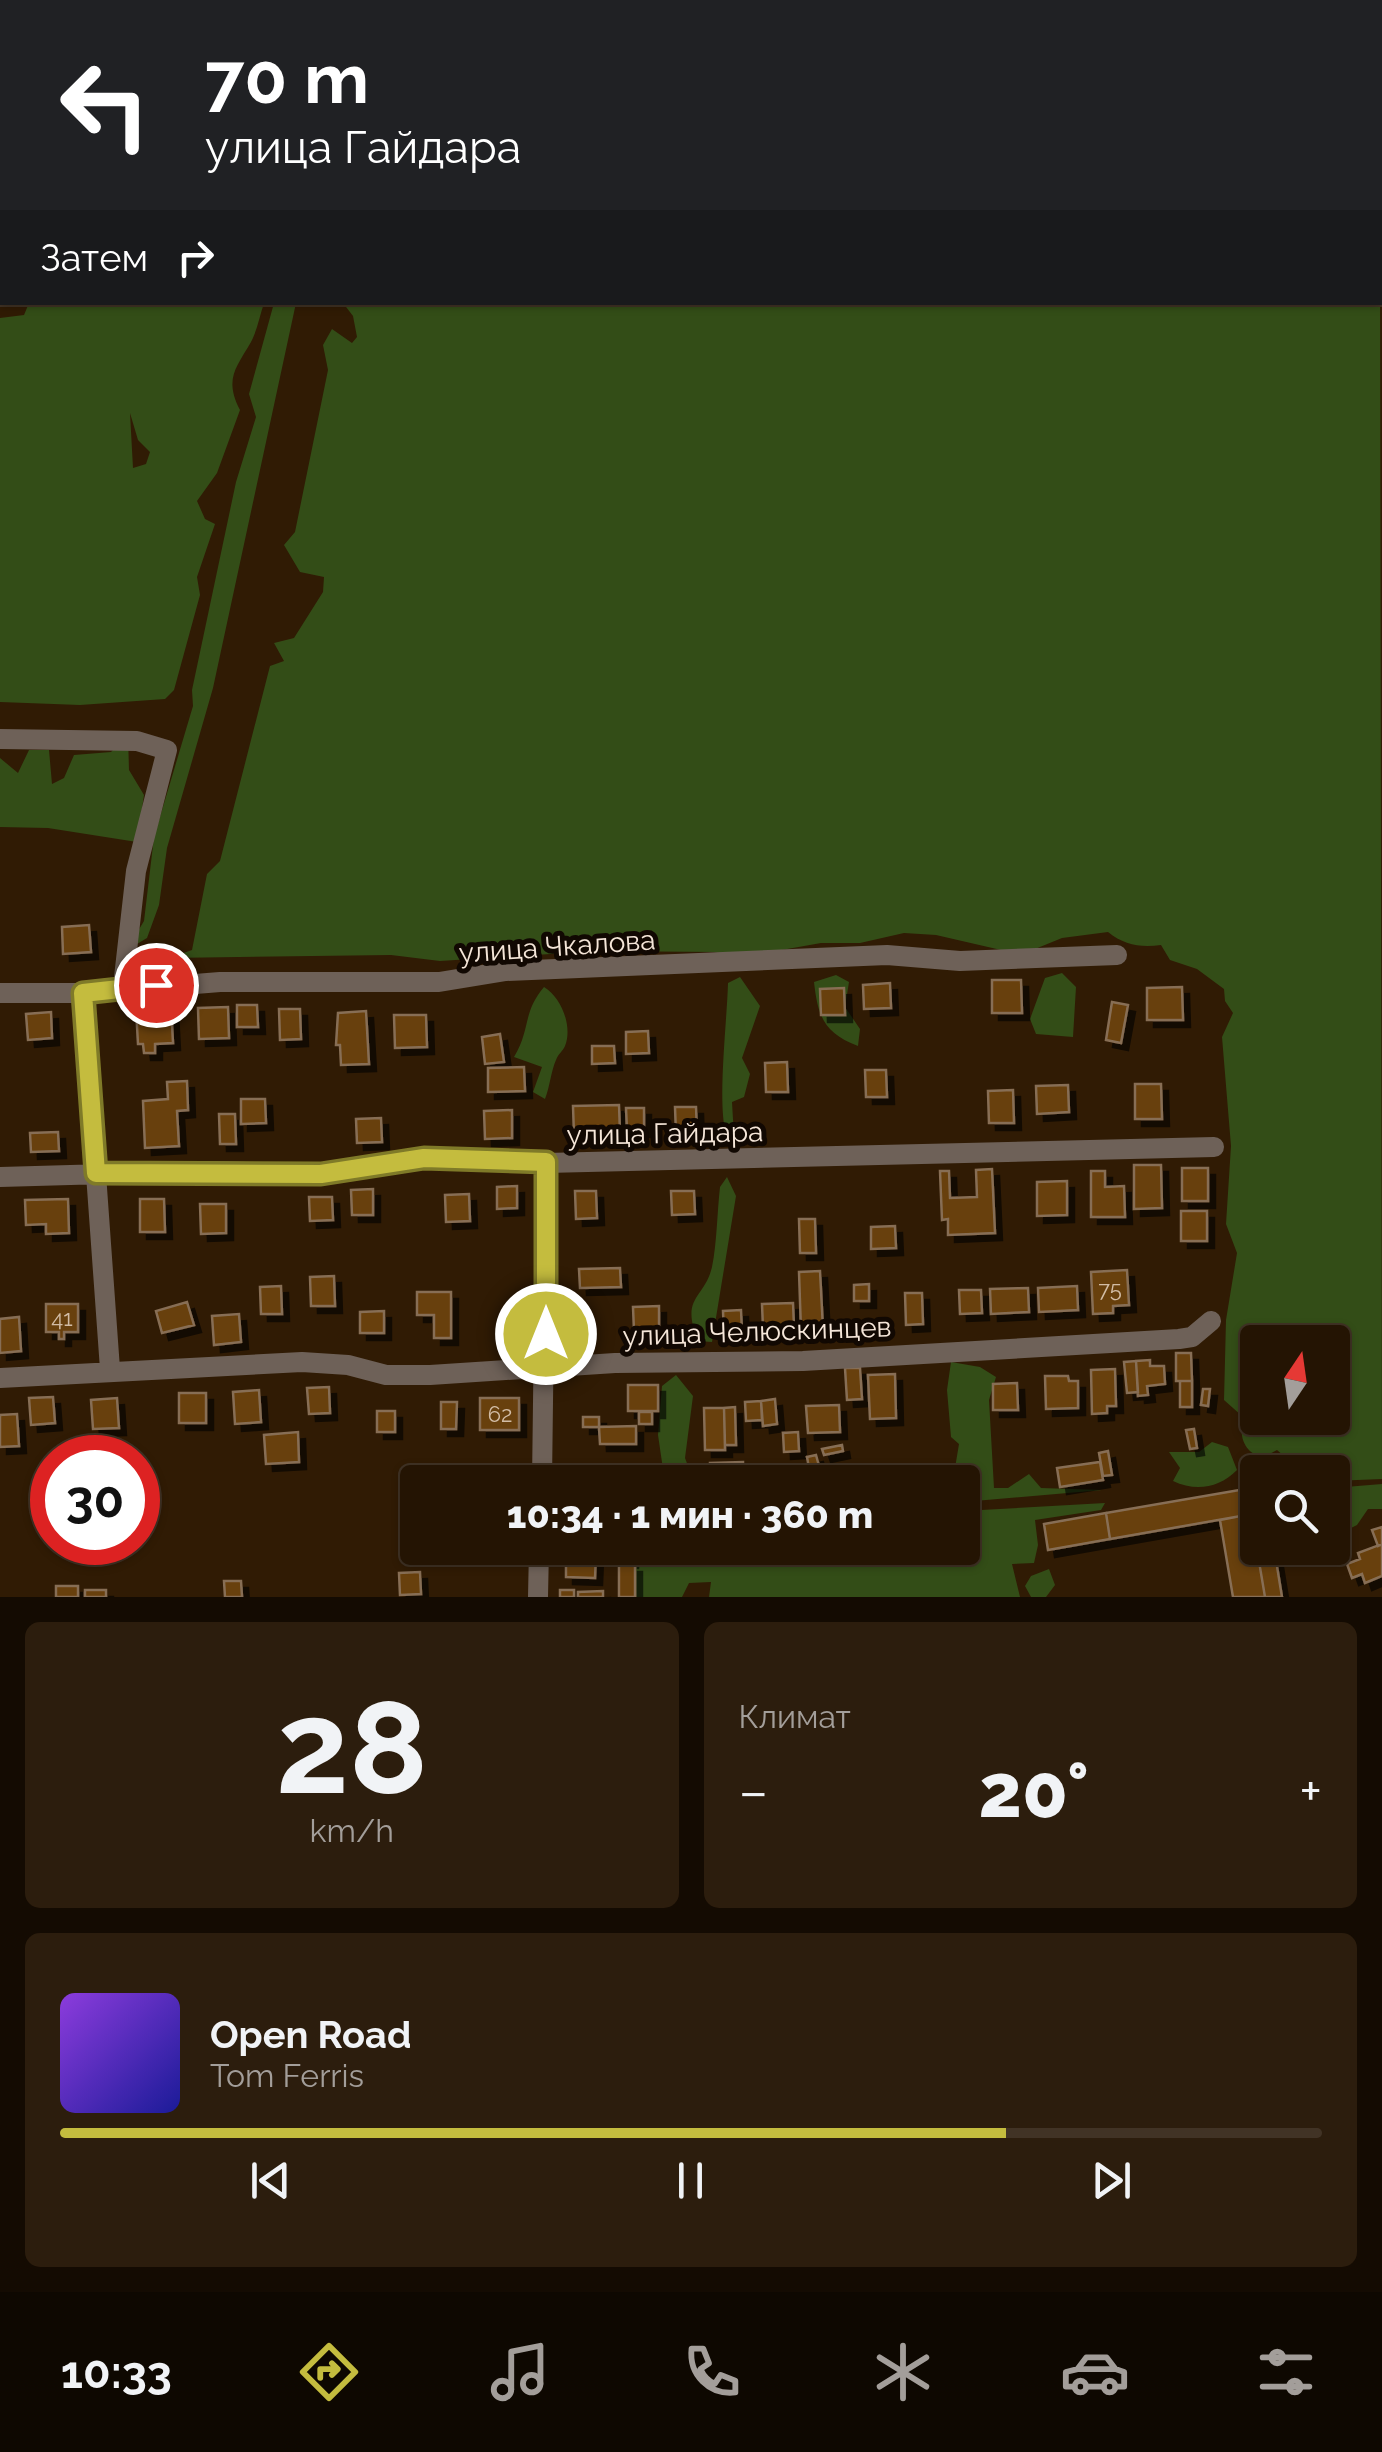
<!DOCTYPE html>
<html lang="ru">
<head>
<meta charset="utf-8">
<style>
	:root { --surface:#241403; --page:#2c1d0d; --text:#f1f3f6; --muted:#a39e9a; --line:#413325; --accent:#c4bc3e }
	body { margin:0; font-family:Raleway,sans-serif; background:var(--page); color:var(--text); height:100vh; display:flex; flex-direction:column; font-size:38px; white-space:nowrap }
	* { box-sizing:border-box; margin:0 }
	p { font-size:32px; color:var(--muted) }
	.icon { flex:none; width:55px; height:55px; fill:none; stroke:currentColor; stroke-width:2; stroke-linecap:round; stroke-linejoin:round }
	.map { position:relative; height:1597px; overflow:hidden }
	.panel { display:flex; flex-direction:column; gap:25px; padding:25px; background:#140b02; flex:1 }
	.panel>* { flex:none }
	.hud { position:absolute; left:0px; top:0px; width:1382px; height:305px; box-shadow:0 2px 8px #0004,0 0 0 2px var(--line); background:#202124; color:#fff; overflow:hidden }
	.needle { width:65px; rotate:13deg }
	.fabs { position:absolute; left:1240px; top:1325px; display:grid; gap:20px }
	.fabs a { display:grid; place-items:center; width:110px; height:110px; border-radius:10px; background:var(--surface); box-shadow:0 2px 8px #0004,0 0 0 2px var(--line); font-size:50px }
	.speed { position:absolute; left:30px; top:1435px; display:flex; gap:20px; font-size:50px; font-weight:700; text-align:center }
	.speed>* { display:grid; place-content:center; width:130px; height:130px; border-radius:50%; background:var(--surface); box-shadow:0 2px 8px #0004,0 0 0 2px var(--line); line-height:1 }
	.speed .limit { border:15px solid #d22; background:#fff; color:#111 }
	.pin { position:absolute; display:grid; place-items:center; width:85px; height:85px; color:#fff; margin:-42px; border:5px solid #fff; border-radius:50%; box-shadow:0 2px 10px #0007 }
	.me { position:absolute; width:110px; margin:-55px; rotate:0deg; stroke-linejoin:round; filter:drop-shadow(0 0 8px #0008) }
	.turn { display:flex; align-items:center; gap:35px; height:210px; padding:0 40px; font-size:45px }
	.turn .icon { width:130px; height:130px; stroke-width:2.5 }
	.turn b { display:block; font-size:70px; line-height:85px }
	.then { display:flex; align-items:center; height:95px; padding:0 40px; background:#0003; gap:20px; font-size:38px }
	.big { font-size:75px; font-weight:800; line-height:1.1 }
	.panel .widget { flex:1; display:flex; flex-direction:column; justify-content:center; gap:15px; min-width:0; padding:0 35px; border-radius:15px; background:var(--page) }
	.panel .dial { align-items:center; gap:0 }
	.dial b { font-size:130px; line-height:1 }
	.song { display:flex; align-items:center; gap:30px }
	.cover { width:120px; height:120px; border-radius:15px; background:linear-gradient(135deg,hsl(270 70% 55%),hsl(240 70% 35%)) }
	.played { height:10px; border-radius:5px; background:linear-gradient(90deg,var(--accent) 75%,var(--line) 75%) }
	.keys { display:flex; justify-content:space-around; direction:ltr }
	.heat { display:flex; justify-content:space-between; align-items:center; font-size:55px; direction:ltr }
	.panel .tiles { flex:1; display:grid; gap:25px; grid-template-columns:1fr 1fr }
	.widget:last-child { grid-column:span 2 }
	.trip { position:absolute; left:400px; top:1465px; width:580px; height:100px; border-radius:10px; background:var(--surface); box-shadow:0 2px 8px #0004,0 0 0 2px var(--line); font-weight:800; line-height:100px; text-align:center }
	.tab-bar { display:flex; height:160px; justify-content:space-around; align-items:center; background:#0e0801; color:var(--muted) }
	.tab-bar .icon { width:70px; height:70px }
	.tab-bar .selected { color:var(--accent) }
	.tab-bar b { font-size:45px; color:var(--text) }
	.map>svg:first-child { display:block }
</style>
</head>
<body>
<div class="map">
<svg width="1382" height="1597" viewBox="0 0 1382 1597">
	<defs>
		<filter id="shadow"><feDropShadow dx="7" dy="7" stdDeviation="0" flood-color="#0009"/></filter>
	</defs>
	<rect width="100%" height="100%" fill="#301b04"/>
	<path fill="#334d17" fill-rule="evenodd" d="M396,0H553L555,2H395Z
		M1380,272L1382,1479L1333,1481L1332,1472H1267V1467L1284,1456L1277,1450L1262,1458C1242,1450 1240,1437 1242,1416L1224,1400L1226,1320L1237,1253L1226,1224L1231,1146L1222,1037L1233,1013L1225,1001L1224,989L1197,969L1170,960L1161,945C1141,948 1124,945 1108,932L1062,938L1035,949L1001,950L936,935L904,933L860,943H821L742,957L714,952L597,951L440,961L391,955L169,958L192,950L207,874L220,861L270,666L284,661L274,643L294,638L323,592L324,577L300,572L284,545L295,532L328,370L323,345L332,329L352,343L357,337L353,316L343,303L1380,302ZM1258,1342H1332V1418H1258Z
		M29,303H264C260,315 257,331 251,342C236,368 224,379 240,410L217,473L197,501L205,519L215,524L197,577L200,595L174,690L165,699L80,705L0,702V318L24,315ZM130,413L138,440L150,452L146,464L133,468Z
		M274,303H296L213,688L167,848L159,905L147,938L137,944L135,936L144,921L154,837L193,706L192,690L236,482L256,417L249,394Z
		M128,735L129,770L144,795L137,842L48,828L0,827V758L18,773L29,750H49L52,784L64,778L74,755L111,752Z
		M1062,973L1076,987L1073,1037L1036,1034L1030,1019L1045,978Z
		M836,975L849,982L845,1007L860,1029L858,1046C824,1033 818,1017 814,982Z
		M740,977L760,1006L742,1058L750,1074L744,1097L732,1102L734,1137L726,1134C717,1102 727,1022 728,983Z
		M544,987C561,997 573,1026 565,1046C563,1051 558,1054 556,1060C551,1071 550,1086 545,1099L533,1092L542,1067L514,1057C531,1029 522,1013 544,987Z
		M727,1177L736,1196L712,1342L698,1341C680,1296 704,1300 712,1267C717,1242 717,1213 720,1187Z
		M951,1362L980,1367L996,1377L989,1400L994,1488H1008L1029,1474L1041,1488L1102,1490L963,1502L962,1482H934L954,1474L959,1444L951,1437L947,1390Z
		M676,1375L693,1396L685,1458L694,1482H648L664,1476L658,1435L662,1386Z
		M1212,1442L1228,1447L1237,1470C1219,1488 1196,1492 1173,1481L1180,1468L1169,1452H1199Z
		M858,1463L894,1470L902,1480L916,1482H799L851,1478Z
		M1382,1484V1509H1368L1357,1525L1343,1532L1335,1524L1343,1510L1333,1500V1488Z
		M1105,1503L1101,1510L1035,1520L1038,1545L1034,1563L1012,1564L1020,1597H709L711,1582L689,1583L682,1597H635V1567L646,1548H962L963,1511Z
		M1049,1569L1055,1585L1046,1597H1031L1025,1586L1031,1576Z"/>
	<path fill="#683f09" stroke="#876e55" stroke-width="2.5" filter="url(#shadow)" d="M89,925L91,952L63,954L62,927Z
		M992,980H1021L1022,1013H992Z
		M890,983L891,1008L864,1009L863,985Z
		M1182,987L1183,1020H1147V988Z
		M844,988L845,1015H821L820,989Z
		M1112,1002L1128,1005L1121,1043L1106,1040Z
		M237,1005H257L258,1027H237Z
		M171,1006L173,1043L155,1044V1053H144L143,1044H138L136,1008Z
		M228,1007L229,1038L199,1039L198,1008Z
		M279,1009H300L301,1039L280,1040Z
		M366,1011L369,1064L341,1065L340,1045H336L338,1013Z
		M51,1012L52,1038L28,1040L26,1014Z
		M394,1015H426L427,1047L395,1048Z
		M648,1031L649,1053L626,1054V1032Z
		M500,1034L504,1062L485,1064L482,1037Z
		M592,1046H614L615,1063L592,1064Z
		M787,1062L788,1092H766L765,1063Z
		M524,1067L525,1091L488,1092V1068Z
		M865,1070H886L887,1097H866Z
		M187,1081L188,1110L177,1111L179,1146L145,1148L143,1101L168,1099L167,1082Z
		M1135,1084H1161L1162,1119H1135Z
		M1068,1085L1069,1112L1037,1114L1036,1086Z
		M1013,1090L1014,1123H989L988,1091Z
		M241,1099H265L266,1123L241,1124Z
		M619,1105L620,1133L574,1135L573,1106Z
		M675,1107H696L697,1133L676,1134Z
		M626,1108H644V1130H627Z
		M512,1110V1138L485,1139L484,1111Z
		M219,1114H235L236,1144H220Z
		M381,1118L382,1142L357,1143L356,1119Z
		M58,1132L59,1151L31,1152L30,1133Z
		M1134,1165H1161L1162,1208L1134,1209Z
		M1182,1168H1208V1201H1182Z
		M992,1169L995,1233L948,1235V1219L942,1220L940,1171H949L950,1198L977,1197L976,1170Z
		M1091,1171H1105V1187L1124,1186L1125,1217H1091Z
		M1067,1181V1215L1037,1216V1182Z
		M517,1186V1208L497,1209V1187Z
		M373,1189V1215H352L351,1190Z
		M575,1191H596L597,1218L576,1219Z
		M671,1191H694L695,1214L672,1215Z
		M469,1194L470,1221L446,1222L445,1195Z
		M309,1197H332L333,1220L310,1221Z
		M68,1199L69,1233L46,1234V1224L26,1225L25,1200Z
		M140,1199H164L165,1232H140Z
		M200,1204H226V1233L201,1234Z
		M1181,1211H1207V1241H1181Z
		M799,1219H815L816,1253H800Z
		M895,1226L896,1248L871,1249V1227Z
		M620,1268L621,1287L580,1288L579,1269Z
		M1127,1270L1129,1305L1113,1306V1313L1093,1314L1091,1272Z
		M820,1271L823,1329L801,1330L799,1272Z
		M334,1276L335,1306H311L310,1277Z
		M869,1284V1301H854V1285Z
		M281,1286L282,1314H261L260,1287Z
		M1077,1286L1078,1310L1039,1312L1038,1288Z
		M1028,1288L1029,1312L991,1314L990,1289Z
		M959,1290H981L982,1313L960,1314Z
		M417,1292H451V1338H434V1315H417Z
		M905,1293H922L923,1324L906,1325Z
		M187,1302L194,1325L162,1333L156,1311Z
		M793,1303L794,1327L763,1328L762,1304Z
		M46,1304H78V1332H64V1339H59V1332H46Z
		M659,1306V1330L634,1331L633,1307Z
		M741,1310L742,1332L724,1333L723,1311Z
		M384,1311V1333H360V1312Z
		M239,1314L241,1342L214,1345L212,1316Z
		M19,1317L21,1351L0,1353V1319Z
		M1176,1353H1191L1192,1381H1176Z
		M1150,1360V1366H1164L1165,1384L1147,1386L1148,1395L1138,1396L1136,1361Z
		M1136,1361L1138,1392L1127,1393L1124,1362Z
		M845,1368H860L862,1399L847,1400Z
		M1115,1369L1116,1406H1107V1413L1092,1414L1091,1370Z
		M895,1374L896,1418L870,1419L868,1375Z
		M1045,1376H1068L1069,1381H1078V1408L1046,1409Z
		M1180,1381H1192V1407H1180Z
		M1017,1383L1018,1410H993V1384Z
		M628,1385H658V1411H628Z
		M329,1387L330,1413L309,1414L307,1388Z
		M1203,1389H1210L1208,1406L1201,1405Z
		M259,1390L261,1422L235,1424L233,1392Z
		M179,1393H206V1423H179Z
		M53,1397L55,1423L31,1425L29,1398Z
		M117,1398L119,1428L93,1429L91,1400Z
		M480,1398H519V1430H480Z
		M775,1399L777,1424L763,1426L761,1401Z
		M761,1401L762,1420L746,1421L745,1402Z
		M441,1402H457L456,1429H441Z
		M839,1405L840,1432L808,1433L806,1406Z
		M735,1407L736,1445H725L724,1408Z
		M704,1408H724L725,1450H705Z
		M377,1411H395V1432H377Z
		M639,1412H652V1424H639Z
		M17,1414L19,1446L0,1447V1415Z
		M583,1417H599V1427H583Z
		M636,1426V1444H600L599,1427Z
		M1194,1429L1197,1448L1190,1449L1186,1430Z
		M298,1432L299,1462L266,1464L264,1435Z
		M798,1432L799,1451L784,1452L783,1433Z
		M842,1445L843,1451L824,1455L822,1449Z
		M1108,1451L1112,1475L1103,1476L1099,1453Z
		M816,1455L819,1466L809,1468L807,1457Z
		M743,1462V1482H710V1463Z
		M1100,1462L1103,1480L1060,1487L1057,1468Z
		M755,1465H775L774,1481H755Z
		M1257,1487L1258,1513L1110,1539L1106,1513Z
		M1106,1513L1110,1539L1048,1550L1044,1524Z
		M1258,1513V1548H1274L1282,1597H1265L1251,1514Z
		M1251,1514L1265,1597H1233L1220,1520Z
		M1382,1527V1544L1378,1546L1372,1530Z
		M1382,1544V1576L1365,1583L1362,1574L1352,1578L1347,1564L1360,1559L1358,1553Z
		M616,1548H632L631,1561L615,1560Z
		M566,1554H596L595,1578L566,1577Z
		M619,1565H635V1597H619Z
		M420,1572L421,1594L400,1595L399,1573Z
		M224,1581H241L242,1597H225Z
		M56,1586H78V1597H56Z
		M85,1590H106V1597H85Z
		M560,1590H574V1597H560Z
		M603,1591V1597H578V1592Z"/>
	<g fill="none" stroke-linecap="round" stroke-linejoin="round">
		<path stroke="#6e6158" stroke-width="20" d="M51,0L52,2
			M1333,0L1343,2
			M1134,2L1135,0
			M1380,11L1382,12
			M0,211H2
			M1380,242H1382
			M0,739L137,741L167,750L136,871L123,986
			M0,993H83L220,982H439L506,971L887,955L960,961L1117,955
			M83,993L110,1369
			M0,1177L211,1171L321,1174L424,1158L546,1163L1214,1147
			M0,1378L302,1362L348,1365L386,1375H430L615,1363L803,1361L1179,1339L1192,1337L1211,1321
			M542,1482L546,1163
			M538,1597L539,1548"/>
	</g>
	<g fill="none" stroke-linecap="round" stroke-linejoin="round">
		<defs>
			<path id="route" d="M156,985L83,993L96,1173L321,1174L424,1158L546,1162V1334"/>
		</defs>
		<use href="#route" stroke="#7f7a28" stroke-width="25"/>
		<use href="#route" stroke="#c4bc3e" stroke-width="18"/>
	</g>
	<g text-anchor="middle" stroke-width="10" stroke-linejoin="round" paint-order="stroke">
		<g font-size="22" fill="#d2bca5">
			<text x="1110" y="1297">75</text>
			<text x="62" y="1326">41</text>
			<text x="500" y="1422">62</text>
		</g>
		<g font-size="28" fill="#f5e6d9" stroke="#110802">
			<text transform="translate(557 946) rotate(-4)" y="10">улица Чкалова</text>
			<text transform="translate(665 1133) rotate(-1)" y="10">улица Гайдара</text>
			<text transform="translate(757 1331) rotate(-2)" y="10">улица Челюскинцев</text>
		</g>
	</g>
</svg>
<div class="fabs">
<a><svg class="needle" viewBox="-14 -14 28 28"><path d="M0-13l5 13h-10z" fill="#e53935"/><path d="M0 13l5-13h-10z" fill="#a39e9a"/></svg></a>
<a><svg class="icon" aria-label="search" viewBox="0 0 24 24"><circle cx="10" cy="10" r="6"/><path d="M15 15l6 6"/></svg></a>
</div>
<div class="speed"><div class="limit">30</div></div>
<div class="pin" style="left:156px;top:985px;background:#d93025"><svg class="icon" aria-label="arrive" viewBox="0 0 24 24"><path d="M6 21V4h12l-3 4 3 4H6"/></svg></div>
<svg class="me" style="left:546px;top:1334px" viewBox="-20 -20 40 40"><circle r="17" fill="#c4bc3e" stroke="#fff" stroke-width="3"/><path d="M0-11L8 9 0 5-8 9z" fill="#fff"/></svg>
<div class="trip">10:34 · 1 мин · 360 m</div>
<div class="hud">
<div class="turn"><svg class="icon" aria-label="left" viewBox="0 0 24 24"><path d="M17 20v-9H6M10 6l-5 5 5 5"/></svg><div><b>70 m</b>улица Гайдара</div></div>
<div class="then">Затем<svg class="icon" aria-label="right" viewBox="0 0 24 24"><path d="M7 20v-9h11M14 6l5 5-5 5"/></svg></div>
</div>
</div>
<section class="panel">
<div class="tiles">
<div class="widget dial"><b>28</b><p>km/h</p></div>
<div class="widget"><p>Климат</p>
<div class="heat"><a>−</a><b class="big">20°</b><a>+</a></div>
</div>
<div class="widget">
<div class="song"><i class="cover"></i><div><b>Open Road</b><p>Tom Ferris</p></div></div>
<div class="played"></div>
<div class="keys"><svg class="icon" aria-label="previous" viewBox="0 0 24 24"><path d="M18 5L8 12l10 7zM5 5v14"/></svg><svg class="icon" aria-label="pause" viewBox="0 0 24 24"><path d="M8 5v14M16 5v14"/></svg><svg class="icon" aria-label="next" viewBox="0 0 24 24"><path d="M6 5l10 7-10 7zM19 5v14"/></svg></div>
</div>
</div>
</section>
<nav class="tab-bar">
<b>10:33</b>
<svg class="icon selected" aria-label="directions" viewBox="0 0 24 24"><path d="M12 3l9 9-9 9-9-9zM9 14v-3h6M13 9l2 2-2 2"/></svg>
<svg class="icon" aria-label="music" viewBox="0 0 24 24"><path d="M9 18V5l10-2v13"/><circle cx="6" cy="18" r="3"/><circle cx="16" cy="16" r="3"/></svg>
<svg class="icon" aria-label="phone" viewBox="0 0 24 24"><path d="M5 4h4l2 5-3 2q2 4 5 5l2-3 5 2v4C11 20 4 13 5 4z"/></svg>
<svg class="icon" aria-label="climate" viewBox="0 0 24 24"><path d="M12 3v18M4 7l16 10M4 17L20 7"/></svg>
<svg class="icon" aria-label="car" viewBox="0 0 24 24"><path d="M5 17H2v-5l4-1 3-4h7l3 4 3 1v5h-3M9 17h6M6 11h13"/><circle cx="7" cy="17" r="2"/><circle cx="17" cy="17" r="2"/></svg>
<svg class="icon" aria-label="filters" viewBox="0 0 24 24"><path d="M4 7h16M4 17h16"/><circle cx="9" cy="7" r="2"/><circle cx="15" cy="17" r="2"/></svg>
</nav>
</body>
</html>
